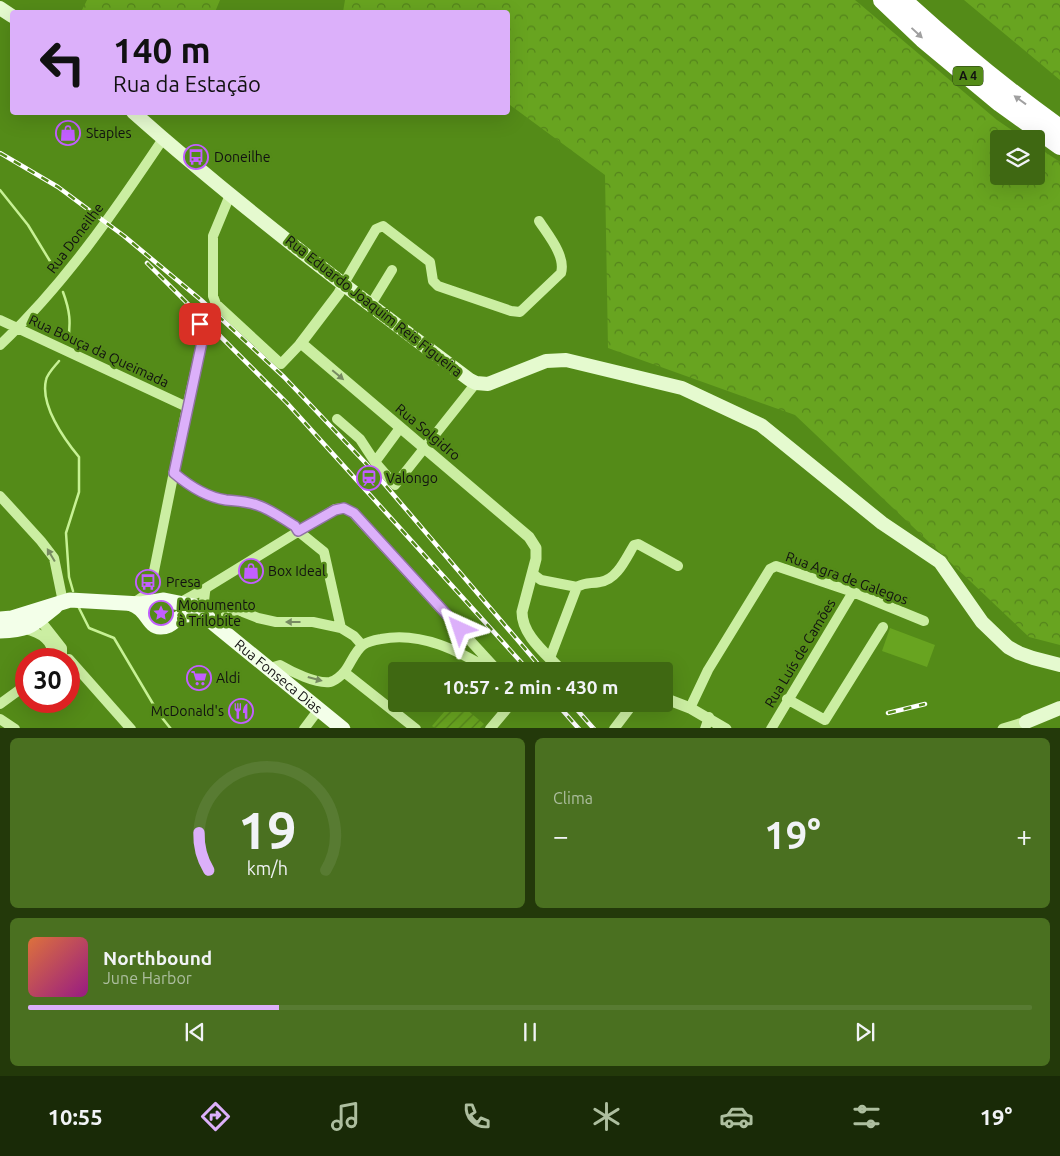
<!DOCTYPE html>
<html lang="pt">
<head>
<meta charset="utf-8">
<style>
	:root { --surface:#3f6812; --page:#4a7020; --text:#f1f3f6; --muted:#adbe9f; --line:#587b32; --accent:#dcb0fa }
	body { margin:0; font-family:Ubuntu,sans-serif; background:var(--page); color:var(--text); height:100vh; display:flex; flex-direction:column; font-size:19px; white-space:nowrap }
	* { box-sizing:border-box; margin:0 }
	p { font-size:16px; color:var(--muted) }
	.icon { flex:none; width:28px; height:28px; fill:none; stroke:currentColor; stroke-width:2; stroke-linecap:round; stroke-linejoin:round }
	.map { position:relative; height:728px; overflow:hidden }
	.drawer { display:flex; flex-direction:column; gap:10px; padding:10px; background:#23390a; flex:1 }
	.drawer>* { flex:none }
	.guide { position:absolute; left:10px; top:10px; width:500px; height:105px; border-radius:5px; box-shadow:0 5px 20px #0002; background:#dcb0fa; color:#111; overflow:hidden }
	.fabs { position:absolute; left:990px; top:130px; display:grid; gap:10px }
	.fabs a { display:grid; place-items:center; width:55px; height:55px; border-radius:5px; background:var(--surface); box-shadow:0 5px 20px #0002; font-size:25px }
	.speed { position:absolute; left:15px; top:648px; display:flex; gap:10px; font-size:25px; font-weight:700; text-align:center }
	.speed>* { display:grid; place-content:center; width:65px; height:65px; border-radius:50%; background:var(--surface); box-shadow:0 5px 20px #0002; line-height:1 }
	.speed .limit { border:8px solid #d22; background:#fff; color:#111 }
	.pin { position:absolute; display:grid; place-items:center; width:42px; height:42px; color:#fff; margin:-21px; border-radius:10px; box-shadow:0 2px 8px #0006 }
	.me { position:absolute; width:55px; margin:-28px; rotate:318deg; stroke-linejoin:round; filter:drop-shadow(0 0 4px #0008) }
	.turn { display:flex; align-items:center; gap:18px; height:105px; padding:0 20px; font-size:22px }
	.turn .icon { width:65px; height:65px; stroke-width:2.5 }
	.turn b { display:block; font-size:35px; line-height:42px }
	.big { font-size:38px; font-weight:600; line-height:1.1 }
	.drawer .tile { flex:1; display:flex; flex-direction:column; justify-content:center; gap:8px; min-width:0; padding:0 18px; border-radius:8px; background:var(--page) }
	.drawer .dial { align-items:center; gap:0 }
	.dial svg { height:130px; overflow:visible; fill:none; stroke:var(--line); stroke-width:7; stroke-linecap:round; text-anchor:middle }
	.dial text { fill:var(--text); stroke:none }
	.song { display:flex; align-items:center; gap:15px }
	.cover { width:60px; height:60px; border-radius:8px; background:linear-gradient(135deg,hsl(20 70% 55%),hsl(310 70% 35%)) }
	.played { height:5px; border-radius:2px; background:linear-gradient(90deg,var(--accent) 25%,var(--line) 25%) }
	.keys { display:flex; justify-content:space-around; direction:ltr }
	.heat { display:flex; justify-content:space-between; align-items:center; font-size:28px; direction:ltr }
	.drawer .tiles { flex:1; display:grid; gap:10px; grid-template-columns:1fr 1fr }
	.tile:last-child { grid-column:span 2 }
	.trip { position:absolute; left:388px; top:662px; width:285px; height:50px; border-radius:5px; background:var(--surface); box-shadow:0 5px 20px #0002; font-weight:600; line-height:50px; text-align:center }
	.menu { display:flex; height:80px; justify-content:space-around; align-items:center; background:#192a07; color:var(--muted) }
	.menu .icon { width:35px; height:35px }
	.menu .active { color:var(--accent) }
	.menu b { font-size:22px; color:var(--text) }
	.map>svg:first-child { display:block }
</style>
</head>
<body>
<div class="map">
<svg width="1060" height="729" viewBox="0 0 1060 729">
	<defs>
		<pattern id="forest-crowns" width="20" height="18" patternUnits="userSpaceOnUse" patternTransform="scale(1.25)"><rect width="20" height="18" fill="#68a420"/><path d="M2 6a3 3 0 1 1 6 0M12 15a3 3 0 1 1 6 0" fill="none" stroke="#54841b"/></pattern>
		<pattern id="garden-furrows" width="10" height="10" patternUnits="userSpaceOnUse" patternTransform="scale(1.25)"><rect width="10" height="10" fill="#68a420"/><path d="M-1 1l2-2M0 10L10 0M9 11l2-2" fill="none" stroke="#54841b"/></pattern>
	</defs>
	<rect width="100%" height="100%" fill="#548b18"/>
	<path fill="#68a420" d="M890,628L935,645L927,667L882,651Z"/>
	<path fill="url(#forest-crowns)" d="M87,0H220L215,12H81Z
		M345,0H855L997,120L1025,139H999V176H1036V146L1060,162V645L1029,637L795,415L608,348L605,175L510,105L508,106V12H343Z
		M964,0H1060V80Z"/>
	<path fill="url(#garden-furrows)" d="M451,704H460L484,724L480,728H435L432,726Z"/>
	<g fill="none" stroke-linecap="round" stroke-linejoin="round">
		<path stroke="#c7f194" stroke-width="2.5" d="M0,190L28,225L56,271
			M63,292C70,311 71,322 68,341
			M59,361C55,366 47,374 46,380C40,405 64,439 79,457V492L66,533L69,577L73,591
			M78,606L89,628L114,638L159,714L171,729"/>
		<path stroke="#cbeea2" stroke-width="10" d="M230,195L213,236V296L216,304L281,364L301,343
			M343,285L376,229L383,226L430,262L433,281L438,286L511,311L520,312L561,273C566,256 548,235 539,221
			M370,306L392,270
			M0,320L187,407
			M0,345C64,285 114,212 163,139
			M337,419L360,439L375,462L395,485L476,383
			M375,462L400,428
			M173,473C188,485 206,497 226,500C237,501 246,501 257,505C270,509 283,519 295,526L298,531L324,552L341,628L354,636L362,645
			M0,496L41,541L54,558L63,602
			M533,574L541,580L577,587C586,582 590,584 600,582C617,580 626,558 634,545L638,544L678,566
			M135,602L147,594L151,586L187,407L203,337L200,324
			M179,603L206,588L335,509L344,508L353,513L498,671
			M197,612H200C206,606 203,597 206,588
			M40,620L62,648V659
			M216,624L232,611L238,610L258,618L276,622H313L341,628
			M25,629C40,633 55,640 52,659
			M550,658L577,587
			M69,659L131,729
			M270,668L280,665C292,672 316,684 330,682C335,681 342,675 345,671C351,663 355,651 363,645C367,642 375,640 381,639C421,631 459,651 492,671
			M344,672L416,729
			M787,699L825,720L883,627
			M0,704L26,685
			M690,708L708,670L770,569L776,566L853,592L924,621
			M0,719L15,729
			M304,729L319,709
			M490,729L511,704
			M614,729L633,704
			M705,729L709,717
			M771,729L853,592"/>
		<path stroke="#cbeea2" stroke-width="11" d="M343,285L339,293L301,343L529,537L536,548V559L522,612C522,636 547,654 562,671
			M664,698L690,708L726,729
			M1003,729L1026,722"/>
		<path stroke="#e5facf" stroke-width="14" d="M0,8L12,16
			M133,112C240,207 355,294 470,380L476,383L488,384L546,361L566,360L682,388L761,425L882,523L940,562L982,622L1008,647L1019,653L1033,658L1060,665
			M1026,722L1060,708"/>
		<g stroke="#f3ffe9" stroke-width="15">
			<path d="M131,604C147,608 148,627 160,627C177,628 176,607 203,618"/>
			<path id="s1" d="M0,619L12,618L70,600L141,604L164,600L194,606L202,611L213,623L343,729"/>
			<path d="M0,631C31,630 32,625 55,607"/>
		</g>
		<path stroke="#fff" stroke-width="18" d="M882,0L923,39L1000,103L1060,146
			M903,0C953,46 1005,89 1060,128"/>
		<defs>
			<path id="rail" d="M0,153L58,187L124,236L201,300L284,377L375,473L544,671
				M147,263L287,403L529,671
				M557,704L579,729
				M572,704L594,729
				M888,713L925,704"/>
		</defs>
		<use href="#rail" stroke="#fff" stroke-width="4.5"/>
		<use href="#rail" stroke="#548b18" stroke-width="2.5" stroke-dasharray="8" stroke-linecap="butt"/>
	</g>
	<defs><path id="oneway-solid" d="M-6-.8H1V-3.2L6.5 0L1 3.2V.8H-6Z" transform="scale(1.25)"/></defs>
	<g fill="#a0a0a0">
		<use href="#oneway-solid" transform="translate(917 33) rotate(43)"/>
		<use href="#oneway-solid" transform="translate(1020 100) rotate(-144)"/>
	</g>
	<g fill="#778b61">
		<use href="#oneway-solid" transform="translate(338 375) rotate(40)"/>
		<use href="#oneway-solid" transform="translate(51 555) rotate(-121)"/>
		<use href="#oneway-solid" transform="translate(293 622) rotate(180)"/>
		<use href="#oneway-solid" transform="translate(315 679) rotate(15)"/>
	</g>
	<g fill="none" stroke-linecap="round" stroke-linejoin="round">
		<defs>
			<path id="route" d="M200,324L203,337L174,473C188,485 206,497 226,500C237,501 246,501 257,505C270,509 283,519 295,526L298,531L335,510L344,508L354,513L460,629"/>
		</defs>
		<use href="#route" stroke="#8f72a2" stroke-width="12"/>
		<use href="#route" stroke="#dcb0fa" stroke-width="9"/>
	</g>
	<defs>
		<symbol id="shop-ring" viewBox="-11 -11 22 22"><circle r="9.5" fill="#548b18" stroke="#c25fff" stroke-width="1.5"/><path d="M-5-2.5h2.3a2.7 3.5 0 0 1 5.4 0H5L5.5 6h-11ZM-1.5-2.5h3a1.5 2.3 0 0 0-3 0Z" fill="#c25fff"/></symbol>
		<symbol id="bus-ring" viewBox="-11 -11 22 22"><circle r="9.5" fill="#548b18" stroke="#c25fff" stroke-width="1.5"/><path d="M-5-6H5V4H4V6H2V4H-2V6H-4V4H-5ZM-3.5-4V0h7V-4ZM-3.5 1.2v1.5H-2V1.2ZM2 1.2v1.5H3.5V1.2Z" fill="#c25fff"/></symbol>
		<symbol id="station-ring" viewBox="-11 -11 22 22"><circle r="9.5" fill="#548b18" stroke="#c25fff" stroke-width="1.5"/><path d="M-3-6H3Q5-6 5-4V2Q5 4 3 4L4.5 6H3L1.5 4h-3L-3 6H-4.5L-3 4Q-5 4-5 2V-4Q-5-6-3-6ZM-3.5-4v3h7v-3ZM-3.5 1v1.5H-2V1ZM2 1v1.5H3.5V1Z" fill="#c25fff"/></symbol>
		<symbol id="sight-ring" viewBox="-11 -11 22 22"><circle r="9.5" fill="#548b18" stroke="#c25fff" stroke-width="1.5"/><path d="M0-6L1.8-2.2L6-1.7L2.9 1.2L3.7 5.4L0 3.3L-3.7 5.4L-2.9 1.2L-6-1.7L-1.8-2.2Z" fill="#c25fff"/></symbol>
		<symbol id="supermarket-ring" viewBox="-11 -11 22 22"><circle r="9.5" fill="#548b18" stroke="#c25fff" stroke-width="1.5"/><path d="M-6-5.5h2.5l.6 2H6L4.5 2H-2.5L-4.4-4H-6ZM-1.5 3.2a1.3 1.3 0 1 0 .1 0ZM3 3.2a1.3 1.3 0 1 0 .1 0Z" fill="#c25fff"/></symbol>
		<symbol id="restaurant-ring" viewBox="-11 -11 22 22"><circle r="9.5" fill="#548b18" stroke="#c25fff" stroke-width="1.5"/><path d="M-5-6h1v4h1v-4h1v4h1v-4h1v5L-1.5 .5V6h-2V.5L-5-1ZM5-6V6H3V1.5H1.5Q1.5-4 5-6Z" fill="#c25fff"/></symbol>
	</defs>
	<g fill-rule="evenodd">
		<use href="#shop-ring" x="54" y="119" width="28" height="28"/>
		<use href="#bus-ring" x="182" y="143" width="28" height="28"/>
		<use href="#station-ring" x="355" y="464" width="28" height="28"/>
		<use href="#shop-ring" x="237" y="557" width="28" height="28"/>
		<use href="#bus-ring" x="134" y="568" width="28" height="28"/>
		<use href="#sight-ring" x="147" y="599" width="28" height="28"/>
		<use href="#supermarket-ring" x="185" y="664" width="28" height="28"/>
		<use href="#restaurant-ring" x="227" y="697" width="28" height="28"/>
	</g>
	<g text-anchor="middle" stroke-width="5" stroke-linejoin="round" paint-order="stroke">
		<rect fill="#548b18" stroke="#253613" stroke-width="1" x="953" y="66.5" width="30" height="19" rx="4"/>
		<g font-size="12" font-weight="bold" fill="#111">
			<text x="968" y="80">A 4</text>
		</g>
		<g font-size="14" fill="#111" stroke="#548b18" text-anchor="start">
			<text x="86" y="138">Staples</text>
			<text x="214" y="162">Doneilhe</text>
			<text x="386" y="483">Valongo</text>
			<text x="268" y="576">Box Ideal</text>
			<text x="166" y="587">Presa</text>
			<text x="178" y="610">Monumento<tspan x="178" dy="16">à Trilobite</tspan></text>
			<text x="216" y="683">Aldi</text>
			<text x="224" y="716" text-anchor="end">McDonald's</text>
		</g>
		<g font-size="14" fill="#111" stroke="#548b18">
			<text transform="translate(75 238) rotate(-53)" y="5">Rua Doneilhe</text>
			<text transform="translate(374 306) rotate(38)" y="5">Rua Eduardo Joaquim Reis Figueira</text>
			<text transform="translate(99 351) rotate(25)" y="5">Rua Bouça da Queimada</text>
			<text transform="translate(428 432) rotate(40)" y="5">Rua Solgidro</text>
			<text transform="translate(847 578) rotate(20)" y="5">Rua Agra de Galegos</text>
			<text transform="translate(800 653) rotate(-59)" y="5">Rua Luís de Camões</text>
			<text dy="5" stroke="none"><textPath href="#s1" startOffset="308">Rua Fonseca Dias</textPath></text>
		</g>
	</g>
</svg>
<div class="fabs">
<a><svg class="icon" aria-label="layers" viewBox="0 0 24 24"><path d="M12 4l9 5-9 5-9-5zM3 14l9 5 9-5"/></svg></a>
</div>
<div class="speed"><div class="limit">30</div></div>
<div class="pin" style="left:200px;top:324px;background:#d93025"><svg class="icon" aria-label="arrive" viewBox="0 0 24 24"><path d="M6 21V4h12l-3 4 3 4H6"/></svg></div>
<svg class="me" style="left:460px;top:629px" viewBox="-20 -20 40 40"><path d="M0-17L14 15 0 8-14 15z" fill="#dcb0fa" stroke="#fff" stroke-width="4"/></svg>
<div class="trip">10:57 · 2 min · 430 m</div>
<div class="guide">
<div class="turn"><svg class="icon" aria-label="left" viewBox="0 0 24 24"><path d="M17 20v-9H6M10 6l-5 5 5 5"/></svg><div><b>140 m</b>Rua da Estação</div></div>
</div>
</div>
<section class="drawer">
<div class="tiles">
<div class="tile dial"><svg viewBox="0 0 100 80">
<path d="M14 69A42 42 0 1 1 86 69"/>
<path d="M14 69A42 42 0 0 1 8 46" stroke="#dcb0fa"/>
<text x="50" y="56" font-size="32" font-weight="700">19</text>
<text x="50" y="72" font-size="11">km/h</text>
</svg></div>
<div class="tile"><p>Clima</p>
<div class="heat"><a>−</a><b class="big">19°</b><a>+</a></div>
</div>
<div class="tile">
<div class="song"><i class="cover"></i><div><b>Northbound</b><p>June Harbor</p></div></div>
<div class="played"></div>
<div class="keys"><svg class="icon" aria-label="previous" viewBox="0 0 24 24"><path d="M18 5L8 12l10 7zM5 5v14"/></svg><svg class="icon" aria-label="pause" viewBox="0 0 24 24"><path d="M8 5v14M16 5v14"/></svg><svg class="icon" aria-label="next" viewBox="0 0 24 24"><path d="M6 5l10 7-10 7zM19 5v14"/></svg></div>
</div>
</div>
</section>
<nav class="menu">
<b>10:55</b>
<svg class="icon active" aria-label="directions" viewBox="0 0 24 24"><path d="M12 3l9 9-9 9-9-9zM9 14v-3h6M13 9l2 2-2 2"/></svg>
<svg class="icon" aria-label="music" viewBox="0 0 24 24"><path d="M9 18V5l10-2v13"/><circle cx="6" cy="18" r="3"/><circle cx="16" cy="16" r="3"/></svg>
<svg class="icon" aria-label="phone" viewBox="0 0 24 24"><path d="M5 4h4l2 5-3 2q2 4 5 5l2-3 5 2v4C11 20 4 13 5 4z"/></svg>
<svg class="icon" aria-label="climate" viewBox="0 0 24 24"><path d="M12 3v18M4 7l16 10M4 17L20 7"/></svg>
<svg class="icon" aria-label="car" viewBox="0 0 24 24"><path d="M5 17H2v-5l4-1 3-4h7l3 4 3 1v5h-3M9 17h6M6 11h13"/><circle cx="7" cy="17" r="2"/><circle cx="17" cy="17" r="2"/></svg>
<svg class="icon" aria-label="filters" viewBox="0 0 24 24"><path d="M4 7h16M4 17h16"/><circle cx="9" cy="7" r="2"/><circle cx="15" cy="17" r="2"/></svg>
<b>19°</b>
</nav>
</body>
</html>
